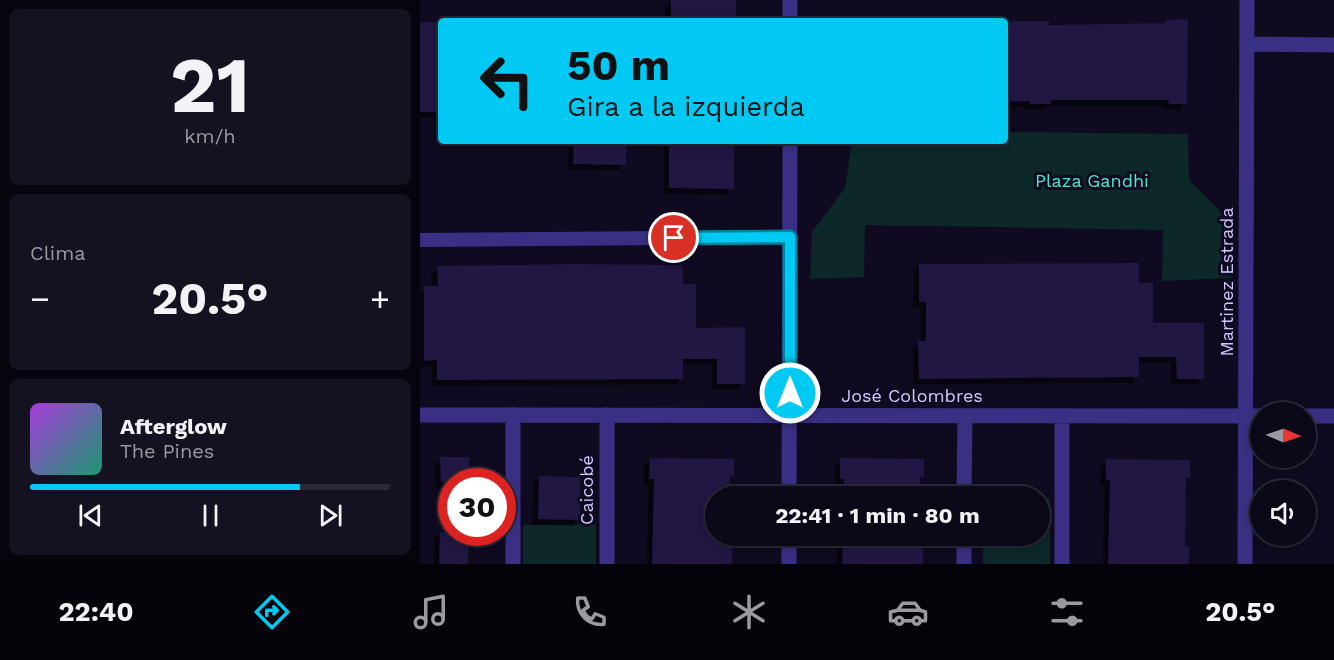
<!DOCTYPE html>
<html lang="es">
<head>
<meta charset="utf-8">
<style>
	:root { --surface:#0b0817; --page:#141120; --text:#f1f3f6; --muted:#9a9aa1; --line:#2b2936; --accent:#00c9f3 }
	body { margin:0; font-family:"Work Sans",sans-serif; background:var(--page); color:var(--text); height:100vh; display:flex; flex-direction:column; font-size:22px; white-space:nowrap }
	* { box-sizing:border-box; margin:0 }
	p { font-size:20px; color:var(--muted) }
	.icon { flex:none; width:33px; height:33px; fill:none; stroke:currentColor; stroke-width:2; stroke-linecap:round; stroke-linejoin:round }
	.map { position:relative; flex:1; overflow:hidden }
	.sheet { display:flex; flex-direction:column; gap:9px; padding:9px; background:#06040d; width:420px }
	.sheet>* { flex:none }
	.hud { position:absolute; left:18px; top:18px; width:570px; height:126px; border-radius:6px; box-shadow:0 3px 9px #0003,0 0 0 2px var(--line); background:#00c9f3; color:#111; overflow:hidden }
	.needle { width:39px; rotate:92deg }
	.controls { position:absolute; left:830px; top:402px; display:grid; gap:12px }
	.controls a { display:grid; place-items:center; width:66px; height:66px; border-radius:50%; background:var(--surface); box-shadow:0 3px 9px #0003,0 0 0 2px var(--line); font-size:30px }
	.speed { position:absolute; left:18px; top:468px; display:flex; gap:12px; font-size:30px; font-weight:700; text-align:center }
	.speed>* { display:grid; place-content:center; width:78px; height:78px; border-radius:50%; background:var(--surface); box-shadow:0 3px 9px #0003,0 0 0 2px var(--line); line-height:1 }
	.speed .limit { border:9px solid #d22; background:#fff; color:#111 }
	.pin { position:absolute; display:grid; place-items:center; width:51px; height:51px; color:#fff; margin:-26px; border:3px solid #fff; border-radius:50%; box-shadow:0 2px 6px #0007 }
	.me { position:absolute; width:66px; margin:-33px; rotate:0deg; stroke-linejoin:round; filter:drop-shadow(0 0 4px #0008) }
	.turn { display:flex; align-items:center; gap:21px; height:126px; padding:0 30px; font-size:27px }
	.turn .icon { width:78px; height:78px; stroke-width:2.5 }
	.turn b { display:block; font-size:42px; line-height:51px }
	.big { font-size:45px; font-weight:700; line-height:1.1 }
	.sheet .widget { flex:1; display:flex; flex-direction:column; justify-content:center; gap:9px; min-width:0; padding:0 21px; border-radius:9px; background:var(--page) }
	.sheet .dial { align-items:center; gap:0 }
	.dial b { font-size:78px; line-height:1 }
	.song { display:flex; align-items:center; gap:18px }
	.cover { width:72px; height:72px; border-radius:9px; background:linear-gradient(135deg,hsl(280 70% 55%),hsl(160 70% 35%)) }
	.played { height:6px; border-radius:3px; background:linear-gradient(90deg,var(--accent) 75%,var(--line) 75%) }
	.keys { display:flex; justify-content:space-around; direction:ltr }
	.heat { display:flex; justify-content:space-between; align-items:center; font-size:33px; direction:ltr }
	.trip { position:absolute; left:285px; top:486px; width:345px; height:60px; border-radius:30px; background:var(--surface); box-shadow:0 3px 9px #0003,0 0 0 2px var(--line); font-weight:700; line-height:60px; text-align:center }
	.dock { display:flex; height:96px; justify-content:space-around; align-items:center; background:#040309; color:var(--muted) }
	.dock .icon { width:42px; height:42px }
	.dock .current { color:var(--accent) }
	.dock b { font-size:27px; color:var(--text) }
	main { display:flex; flex:1; min-height:0 }
	.map>svg:first-child { display:block }
</style>
</head>
<body>
<main>
<section class="sheet">
<div class="widget dial"><b>21</b><p>km/h</p></div>
<div class="widget"><p>Clima</p>
<div class="heat"><a>−</a><b class="big">20.5°</b><a>+</a></div>
</div>
<div class="widget">
<div class="song"><i class="cover"></i><div><b>Afterglow</b><p>The Pines</p></div></div>
<div class="played"></div>
<div class="keys"><svg class="icon" aria-label="previous" viewBox="0 0 24 24"><path d="M18 5L8 12l10 7zM5 5v14"/></svg><svg class="icon" aria-label="pause" viewBox="0 0 24 24"><path d="M8 5v14M16 5v14"/></svg><svg class="icon" aria-label="next" viewBox="0 0 24 24"><path d="M6 5l10 7-10 7zM19 5v14"/></svg></div>
</div>
</section>
<div class="map">
<svg width="914" height="564" viewBox="0 0 914 564">
	<defs>
		<filter id="shadow"><feDropShadow dx="-5.5" dy="5.5" stdDeviation="0" flood-color="#0009"/></filter>
	</defs>
	<rect width="100%" height="100%" fill="#0f0a1f"/>
	<path fill="#0c2829" d="M585,132L768,134L769,180L810,221L811,278L742,281L743,230L445,225L444,277L390,279L392,232L425,188L432,141H585Z
		M620,498H630V564H563V536H620Z
		M176,524V564H103V525Z"/>
	<path fill="#201442" filter="url(#shadow)" d="M251,0H316V21H251Z
		M768,19L767,104H749L748,100H631V104H610V101L585,102V21H629V25L746,23V20Z
		M0,22L21,23V112H0Z
		M154,141H206V165L153,164Z
		M249,141H314V189L249,188Z
		M719,263V283H733V323H784V379H757L756,357H719V377L499,379L498,341H506V302H499V264Z
		M154,264L263,265V284H276V328L325,327V384H297V359H263V379L17,380V360L4,361V286H18L17,266Z
		M20,457H49V475H45V482H21Z
		M230,458L314,459V476L310,477L309,496H296V536H309V545H313L312,564H232L234,479H229Z
		M420,458L504,459V477H500V496H423L424,479H420Z
		M686,459L770,460V478H766L765,546H769V564H688L690,480H686Z
		M119,476L160,477V520L118,519Z
		M20,532H44V544L48,543V564H19Z
		M423,536H499V545H503V564H422Z"/>
	<g fill="none" stroke-linecap="round" stroke-linejoin="round">
		<path stroke="#393083" stroke-width="14" d="M0,240L370,237"/>
		<path stroke="#393083" stroke-width="15" d="M370,21V0
			M827,44L914,45
			M0,415L840,416
			M187,415V564
			M642,416V564
			M885,416H914
			M369,496L370,141
			M544,496L545,416
			M93,564V415
			M369,564V536
			M544,564V536
			M825,564L827,0"/>
	</g>
	<g fill="none" stroke-linecap="round" stroke-linejoin="round">
		<defs>
			<path id="route" d="M254,238L370,237V393"/>
		</defs>
		<use href="#route" stroke="#00839e" stroke-width="15"/>
		<use href="#route" stroke="#00c9f3" stroke-width="10"/>
	</g>
	<g text-anchor="middle" stroke-width="6" stroke-linejoin="round" paint-order="stroke">
		<g font-size="18" fill="#48ebcd" stroke="#0f0a1f">
			<text x="672" y="187">Plaza Gandhi</text>
		</g>
		<g font-size="18" fill="#d2c8ff" stroke="#0f0a1f">
			<text transform="translate(807 282) rotate(-90)" y="6">Martinez Estrada</text>
			<text x="492" y="402">José Colombres</text>
			<text transform="translate(167 490) rotate(-90)" y="6">Caicobé</text>
		</g>
	</g>
</svg>
<div class="controls">
<a><svg class="needle" viewBox="-14 -14 28 28"><path d="M0-13l5 13h-10z" fill="#e53935"/><path d="M0 13l5-13h-10z" fill="#9a9aa1"/></svg></a>
<a><svg class="icon" aria-label="sound" viewBox="0 0 24 24"><path d="M4 9h4l5-4v14l-5-4H4zM17 9q2 3 0 6"/></svg></a>
</div>
<div class="speed"><div class="limit">30</div></div>
<div class="pin" style="left:254px;top:238px;background:#d93025"><svg class="icon" aria-label="arrive" viewBox="0 0 24 24"><path d="M6 21V4h12l-3 4 3 4H6"/></svg></div>
<svg class="me" style="left:370px;top:393px" viewBox="-20 -20 40 40"><circle r="17" fill="#00c9f3" stroke="#fff" stroke-width="3"/><path d="M0-11L8 9 0 5-8 9z" fill="#fff"/></svg>
<div class="trip">22:41 · 1 min · 80 m</div>
<div class="hud">
<div class="turn"><svg class="icon" aria-label="left" viewBox="0 0 24 24"><path d="M17 20v-9H6M10 6l-5 5 5 5"/></svg><div><b>50 m</b>Gira a la izquierda</div></div>
</div>
</div>
</main>
<nav class="dock">
<b>22:40</b>
<svg class="icon current" aria-label="directions" viewBox="0 0 24 24"><path d="M12 3l9 9-9 9-9-9zM9 14v-3h6M13 9l2 2-2 2"/></svg>
<svg class="icon" aria-label="music" viewBox="0 0 24 24"><path d="M9 18V5l10-2v13"/><circle cx="6" cy="18" r="3"/><circle cx="16" cy="16" r="3"/></svg>
<svg class="icon" aria-label="phone" viewBox="0 0 24 24"><path d="M5 4h4l2 5-3 2q2 4 5 5l2-3 5 2v4C11 20 4 13 5 4z"/></svg>
<svg class="icon" aria-label="climate" viewBox="0 0 24 24"><path d="M12 3v18M4 7l16 10M4 17L20 7"/></svg>
<svg class="icon" aria-label="car" viewBox="0 0 24 24"><path d="M5 17H2v-5l4-1 3-4h7l3 4 3 1v5h-3M9 17h6M6 11h13"/><circle cx="7" cy="17" r="2"/><circle cx="17" cy="17" r="2"/></svg>
<svg class="icon" aria-label="filters" viewBox="0 0 24 24"><path d="M4 7h16M4 17h16"/><circle cx="9" cy="7" r="2"/><circle cx="15" cy="17" r="2"/></svg>
<b>20.5°</b>
</nav>
</body>
</html>
